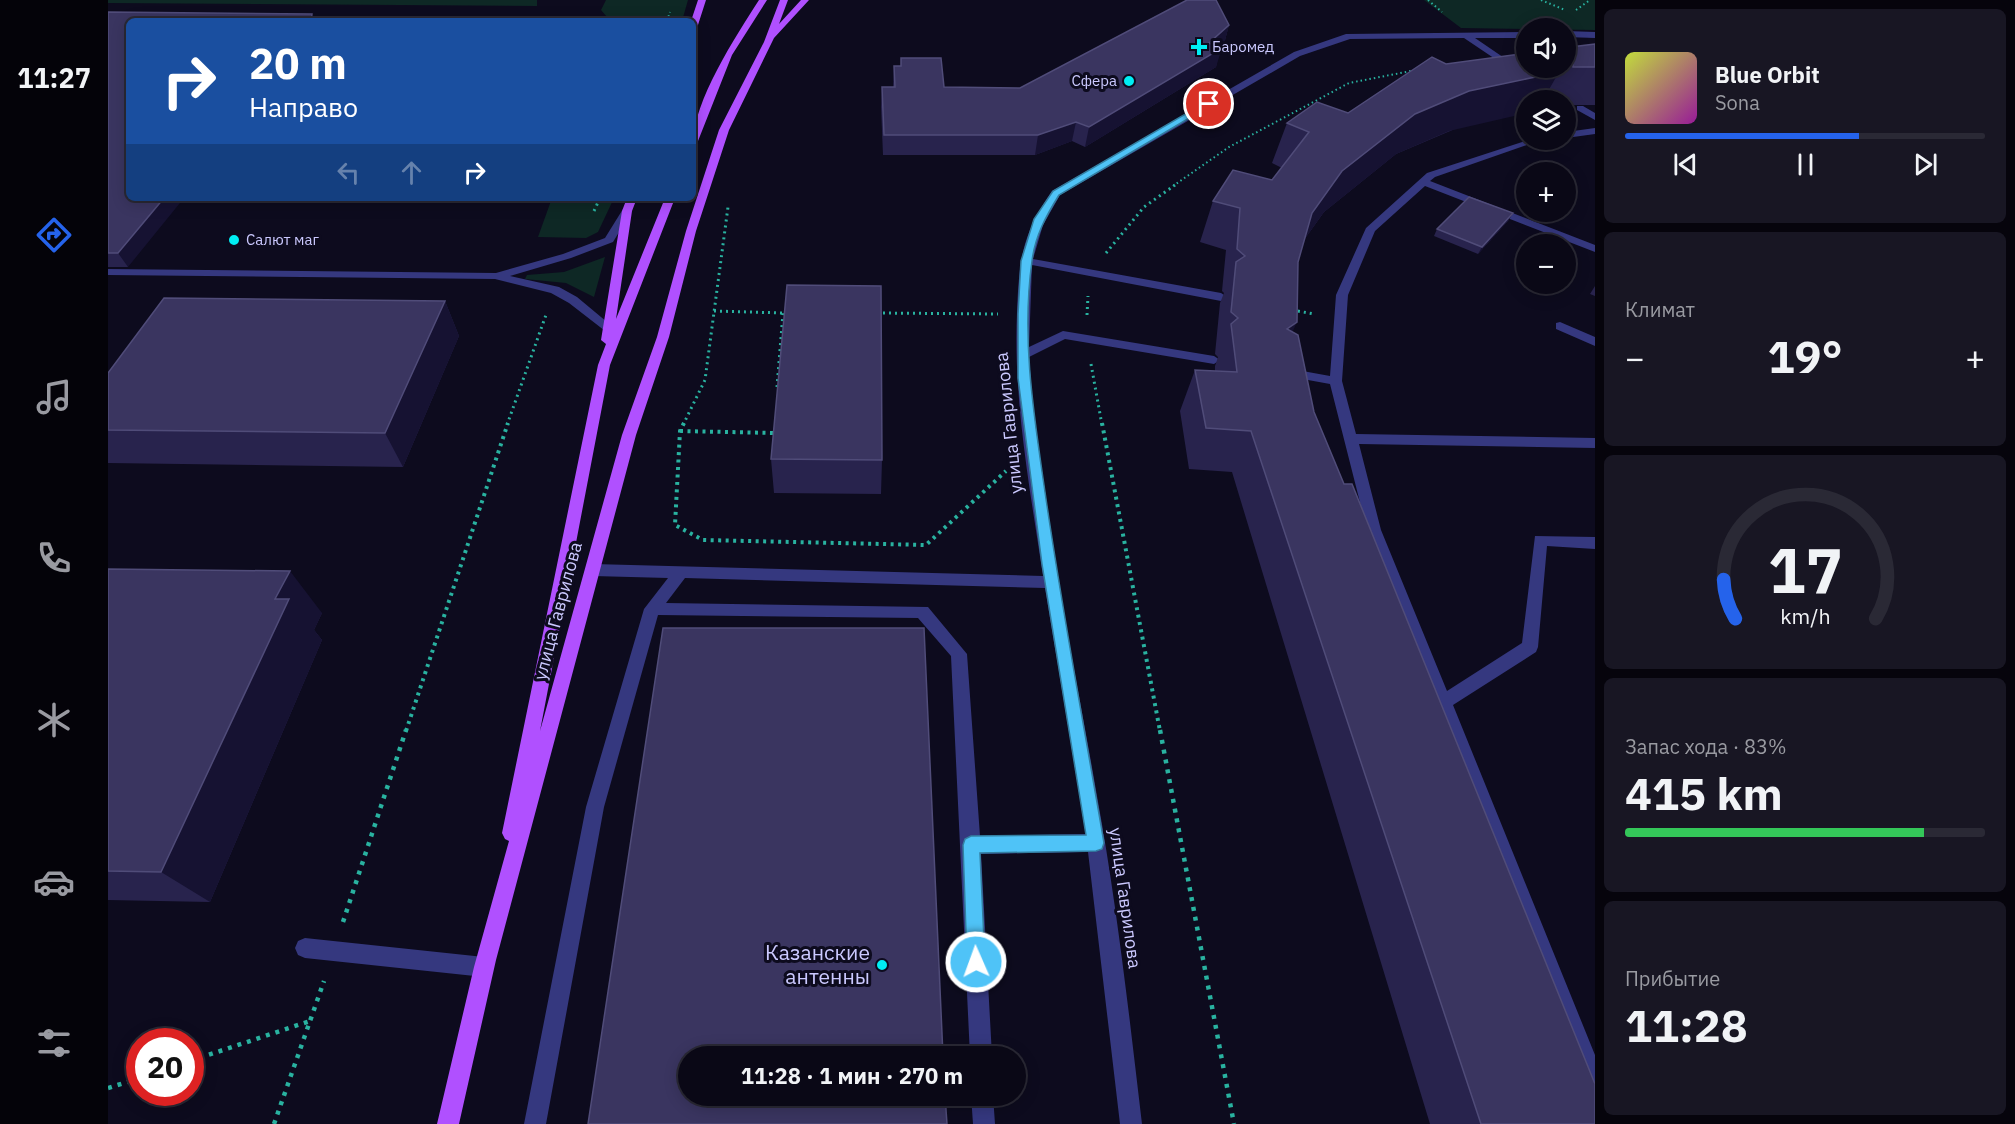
<!DOCTYPE html>
<html lang="ru">
<head>
<meta charset="utf-8">
<style>
	:root { --surface:#0a0816; --page:#181623; --text:#f1f3f6; --muted:#999aa1; --line:#2a2935; --accent:#2563eb }
	body { margin:0; font-family:"IBM Plex Sans",sans-serif; background:var(--page); color:var(--text); height:100vh; display:flex; flex-direction:column; font-size:22px; white-space:nowrap }
	* { box-sizing:border-box; margin:0 }
	p { font-size:20px; color:var(--muted) }
	.icon { flex:none; width:33px; height:33px; fill:none; stroke:currentColor; stroke-width:2; stroke-linecap:round; stroke-linejoin:round }
	.map { position:relative; flex:1; overflow:hidden }
	.side { display:flex; flex-direction:column; gap:9px; padding:9px; background:#06040c; width:420px }
	.side>* { flex:none }
	.banner { position:absolute; left:18px; top:18px; width:570px; height:183px; border-radius:9px; box-shadow:0 3px 15px #0003,0 0 0 2px var(--line); background:#1a4fa0; color:#fff; overflow:hidden }
	.tools { position:absolute; left:1408px; top:18px; display:grid; gap:12px }
	.tools a { display:grid; place-items:center; width:60px; height:60px; border-radius:50%; background:var(--surface); box-shadow:0 3px 15px #0003,0 0 0 2px var(--line); font-size:30px }
	.speed { position:absolute; left:18px; top:1028px; display:flex; gap:12px; font-size:30px; font-weight:700; text-align:center }
	.speed>* { display:grid; place-content:center; width:78px; height:78px; border-radius:50%; background:var(--surface); box-shadow:0 3px 15px #0003,0 0 0 2px var(--line); line-height:1 }
	.speed .limit { border:9px solid #d22; background:#fff; color:#111 }
	.pin { position:absolute; display:grid; place-items:center; width:51px; height:51px; color:#fff; margin:-26px; border:3px solid #fff; border-radius:50%; box-shadow:0 2px 6px #0007 }
	.me { position:absolute; width:66px; margin:-33px; rotate:358deg; stroke-linejoin:round; filter:drop-shadow(0 0 4px #0008) }
	.turn { display:flex; align-items:center; gap:21px; height:126px; padding:0 24px; font-size:27px }
	.turn .icon { width:78px; height:78px; stroke-width:2.5 }
	.turn b { display:block; font-size:42px; line-height:51px }
	.lanes { display:flex; align-items:center; height:57px; padding:0 24px; background:#0003; justify-content:center; gap:30px; direction:ltr }
	.lanes .off { opacity:.35 }
	.big { font-size:45px; font-weight:700; line-height:1.1 }
	.side .card { flex:1; display:flex; flex-direction:column; justify-content:center; gap:9px; min-width:0; padding:0 21px; border-radius:9px; background:var(--page) }
	.side .dial { align-items:center; gap:0 }
	.dial svg { height:156px; overflow:visible; fill:none; stroke:var(--line); stroke-width:7; stroke-linecap:round; text-anchor:middle }
	.dial text { fill:var(--text); stroke:none }
	.song { display:flex; align-items:center; gap:18px }
	.cover { width:72px; height:72px; border-radius:9px; background:linear-gradient(135deg,hsl(70 70% 55%),hsl(300 70% 35%)) }
	.played { height:6px; border-radius:3px; background:linear-gradient(90deg,var(--accent) 65%,var(--line) 65%) }
	.keys { display:flex; justify-content:space-around; direction:ltr }
	.heat { display:flex; justify-content:space-between; align-items:center; font-size:33px; direction:ltr }
	.charge { height:9px; border-radius:4px; background:linear-gradient(90deg,#34c759 83%,var(--line) 0) }
	.trip { position:absolute; left:570px; top:1046px; width:348px; height:60px; border-radius:30px; background:var(--surface); box-shadow:0 3px 15px #0003,0 0 0 2px var(--line); font-weight:700; line-height:60px; text-align:center }
	main { display:flex; flex:1; min-height:0 }
	.dock { display:flex; flex-direction:column; width:108px; justify-content:space-around; align-items:center; background:#040309; color:var(--muted) }
	.dock .icon { width:42px; height:42px }
	.dock .on { color:var(--accent) }
	.dock b { font-size:27px; color:var(--text) }
	.map>svg:first-child { display:block }
</style>
</head>
<body>
<main>
<nav class="dock">
<b>11:27</b>
<svg class="icon on" aria-label="directions" viewBox="0 0 24 24"><path d="M12 3l9 9-9 9-9-9zM9 14v-3h6M13 9l2 2-2 2"/></svg>
<svg class="icon" aria-label="music" viewBox="0 0 24 24"><path d="M9 18V5l10-2v13"/><circle cx="6" cy="18" r="3"/><circle cx="16" cy="16" r="3"/></svg>
<svg class="icon" aria-label="phone" viewBox="0 0 24 24"><path d="M5 4h4l2 5-3 2q2 4 5 5l2-3 5 2v4C11 20 4 13 5 4z"/></svg>
<svg class="icon" aria-label="climate" viewBox="0 0 24 24"><path d="M12 3v18M4 7l16 10M4 17L20 7"/></svg>
<svg class="icon" aria-label="car" viewBox="0 0 24 24"><path d="M5 17H2v-5l4-1 3-4h7l3 4 3 1v5h-3M9 17h6M6 11h13"/><circle cx="7" cy="17" r="2"/><circle cx="17" cy="17" r="2"/></svg>
<svg class="icon" aria-label="filters" viewBox="0 0 24 24"><path d="M4 7h16M4 17h16"/><circle cx="9" cy="7" r="2"/><circle cx="15" cy="17" r="2"/></svg>
</nav>
<div class="map">
<svg width="1487" height="1124" viewBox="0 0 1487 1124">
	<rect width="100%" height="100%" fill="#0d0b1e"/>
	<path fill="#0e2825" d="M0,0H429V6L0,3Z
		M498,0H580L574,21H511L512,17H499L493,10Z
		M1316,0H1487V30L1353,28Z
		M444,198H506L490,232L478,238L430,237Z
		M497,257L486,297L458,283L417,279L419,275L456,272Z"/>
	<g fill="none" stroke-linecap="round" stroke-linejoin="round">
		<path stroke="#29b2a0" stroke-width="2" stroke-dasharray="1.5 3" stroke-linecap="butt" d="M1320,0L1334,12
			M1433,0L1457,10
			M1468,10L1482,0
			M559,21L562,12
			M1065,186L1121,147L1241,83L1308,70"/>
		<path stroke="#29b2a0" stroke-width="3" stroke-dasharray="2 4" stroke-linecap="butt" d="M486,211L492,198
			M998,253L1036,207L1067,185
			M1184,310L1206,314
			M606,311L675,313
			M769,313L890,314
			M979,315L980,296
			M983,364L994,425
			M669,387L675,313H680
			M399,425L439,312
			M575,425L597,380L620,207"/>
		<path stroke="#29b2a0" stroke-width="4" stroke-dasharray="3 4.5" stroke-linecap="butt" d="M576,423L572,431L567,525L595,540L818,545L898,471
			M994,423L1052,731
			M572,431L666,433V430
			M298,731L400,423"/>
		<path stroke="#29b2a0" stroke-width="4.5" stroke-dasharray="4 6" stroke-linecap="butt" d="M1052,730L1126,1124
			M235,922L298,730
			M82,1061L202,1021
			M0,1088L32,1078
			M166,1124L216,981"/>
		<path fill="#35387f" fill-rule="evenodd" d="M186,17H241L245,19L243,21H183V17Z
			M1458,31L1487,32V38L1458,37Z
			M1419,32V38H1367L1408,66V70L1405,71L1356,38L1242,39L1192,56L952,195L935,225L925,259L1113,293L1119,297L1113,301L924,265L921,347L955,331L1106,356L1112,360L1106,364L957,339L921,357C931,504 964,650 989,796C1009,905 1021,1014 1034,1124H1012L980,852L873,854L884,1056H862L843,656L810,618L550,615L496,807L438,1124H416L478,807L536,609L560,578L485,576L480,574L477,570L480,566L485,564L935,576C922,489 905,400 909,312C910,289 911,265 917,244C923,224 933,207 944,191L1186,52L1238,34ZM577,578L937,588L978,834L872,836L859,654L820,607L558,603Z
			M1469,106H1475L1487,113V120L1469,110Z
			M1487,128V134L1458,138V132Z
			M1420,140H1433L1327,177L1322,181L1487,245V252L1317,186L1267,231L1240,295L1234,381L1248,434L1487,438V448L1251,444L1273,530L1339,691L1414,643L1427,536L1487,537V549L1439,546L1430,647L1428,652L1345,705L1487,1055V1092L1479,1089L1476,1081L1259,530L1222,384L1178,376L1172,372L1178,368L1222,376L1228,295L1258,228L1319,173Z
			M519,208L524,211L505,242L463,258L402,276L451,287L469,297L505,327L507,330L501,334L461,303L443,293L387,279L0,275V269L388,273L455,254L497,238L515,209Z
			M1452,322L1487,337V346L1448,329V323Z
			M197,938L376,957L383,960L386,967L383,974L376,977L197,958L190,955L187,948L190,941Z
			M863,1095H885L887,1124H865Z"/>
		<path fill="#b050ff" fill-rule="evenodd" d="M590,0H598L589,28L585,31V21H583Z
			M651,0H659L624,55L590,141L585,144C585,101 628,36 651,0Z
			M672,0H680L671,24L693,0H701L666,38L621,130L588,231L561,337L528,435L388,960L351,1124H329L366,967L401,841L397,839L394,833L490,365L498,344L493,340L514,211L519,198H529L524,211L508,319L557,198H567L502,365L432,731L514,435L549,337L578,231L611,130L656,42Z"/>
	</g>
	<path fill="#28234d" d="M0,12L20,267H0Z
		M1121,25L1116,44L1112,47L1108,67L977,147L964,141L927,155H775L773,107L774,87H785L786,66L836,87L912,88Z
		M1487,44V105H1458V100H1442L1441,89L1288,154L1216,212L1196,240L1190,262L1184,332L1206,412L1487,1124H1322L1124,472L1081,469L1072,411L1087,370L1107,371V366L1110,357L1107,354L1112,303L1116,293L1114,291L1118,250L1092,242L1105,201L1164,180L1174,168L1164,163L1179,123L1240,113L1338,64L1450,69L1452,68H1458V56L1463,47Z
		M1405,213L1400,221L1370,254L1326,236L1329,229Z
		M1487,286V296L1482,294Z
		M337,301L351,336L295,467L0,463V373Z
		M663,459L774,460L773,494L666,493Z
		M0,569L214,613L206,630L214,640L102,902L0,900Z"/>
	<path fill="#161232" d="M204,14L207,21H203Z
		M1121,25L1116,44L1108,51L1114,48L1108,67L977,147L981,127L1101,43Z
		M1451,72L1435,100H1419V113L1341,131L1288,154L1216,212L1186,254L1204,213L1234,171L1307,114L1361,91Z
		M968,122L964,141L927,155L930,135Z
		M56,198H76L20,267L10,253Z
		M1405,213L1400,221L1370,254L1374,247Z
		M337,301L351,336L295,467L277,433Z
		M1189,322L1170,364L1179,329Z
		M182,571L214,613L206,630L214,640L102,902L53,872L167,599Z"/>
	<path fill="#3a3560" stroke="#504c79" stroke-width="1.5" d="M1079,0H1108L1121,25L1101,43L1114,48L981,127L968,122L930,135H776L774,87H787L786,66H793V58H833L836,87L912,88Z
		M0,12L204,14L203,21H21V198H56L10,253H0Z
		M1487,44V67H1465L1463,47Z
		M1419,53V68H1450L1451,72L1361,91L1307,114L1234,171L1204,213L1190,262L1189,322L1179,329L1190,335L1206,412L1236,484H1244L1487,1084V1124H1373L1143,431L1098,428L1087,370L1129,372L1123,324L1130,318L1123,312L1128,262L1137,256L1129,249L1132,208L1105,201L1125,170L1164,180L1201,132L1179,123L1209,102L1240,113L1324,57L1338,64Z
		M1361,197L1405,213L1374,247L1329,229Z
		M679,285L773,286L774,460L663,459Z
		M56,298L337,301L277,433L0,430V373Z
		M0,569L182,571L167,599H181L53,872L0,871Z
		M555,628H816L835,1056H580V1095H837L839,1124H480Z"/>
	<path fill="#4fc3f7" stroke="#337fa1" stroke-width="1.5" d="M1098,102L1105,104L951,195C938,216 927,236 924,261C913,338 926,416 937,492C954,610 976,726 996,843L994,849L988,851L872,853L877,962L875,969L868,971L862,969L859,962L855,845L857,839L863,836L978,835L934,564L910,378V314L913,261L926,219L945,191Z"/>
	<g fill="#00eef4" stroke="#0d0b1e" stroke-width="2">
		<path d="M1088 38h6v6h6v6h-6v6h-6v-6h-6v-6h6z"/>
		<circle cx="1021" cy="81" r="6"/>
		<circle cx="126" cy="240" r="6"/>
		<circle cx="774" cy="965" r="6"/>
	</g>
	<g text-anchor="middle" stroke-width="6" stroke-linejoin="round" paint-order="stroke">
		<g font-size="15" fill="#cbc9ff" stroke="#0d0b1e" text-anchor="start">
			<text x="1104" y="52">Баромед</text>
			<text x="1009" y="86" text-anchor="end">Сфера</text>
			<text x="138" y="245">Салют маг</text>
		</g>
		<g font-size="18" fill="#cbc9ff" stroke="#0d0b1e">
			<text transform="translate(901 423) rotate(-96)" y="6">улица Гаврилова</text>
			<text transform="translate(450 611) rotate(-75)" y="6">улица Гаврилова</text>
			<text transform="translate(1017 898) rotate(82)" y="6">улица Гаврилова</text>
		</g>
		<g font-size="21" fill="#cbc9ff" stroke="#0d0b1e" text-anchor="end">
			<text x="762" y="960">Казанские<tspan x="762" dy="24">антенны</tspan></text>
		</g>
	</g>
</svg>
<div class="tools">
<a><svg class="icon" aria-label="sound" viewBox="0 0 24 24"><path d="M4 9h4l5-4v14l-5-4H4zM17 9q2 3 0 6"/></svg></a>
<a><svg class="icon" aria-label="layers" viewBox="0 0 24 24"><path d="M12 4l9 5-9 5-9-5zM3 14l9 5 9-5"/></svg></a>
<a>+</a>
<a>−</a>
</div>
<div class="speed"><div class="limit">20</div></div>
<div class="pin" style="left:1101px;top:104px;background:#d93025"><svg class="icon" aria-label="arrive" viewBox="0 0 24 24"><path d="M6 21V4h12l-3 4 3 4H6"/></svg></div>
<svg class="me" style="left:868px;top:962px" viewBox="-20 -20 40 40"><circle r="17" fill="#4fc3f7" stroke="#fff" stroke-width="3"/><path d="M0-11L8 9 0 5-8 9z" fill="#fff"/></svg>
<div class="trip">11:28 · 1 мин · 270 m</div>
<div class="banner">
<div class="turn"><svg class="icon" aria-label="right" viewBox="0 0 24 24"><path d="M7 20v-9h11M14 6l5 5-5 5"/></svg><div><b>20 m</b>Направо</div></div>
<div class="lanes"><svg class="icon off" aria-label="left" viewBox="0 0 24 24"><path d="M17 20v-9H6M10 6l-5 5 5 5"/></svg><svg class="icon off" aria-label="ahead" viewBox="0 0 24 24"><path d="M12 20V5M6 11l6-6 6 6"/></svg><svg class="icon" aria-label="right" viewBox="0 0 24 24"><path d="M7 20v-9h11M14 6l5 5-5 5"/></svg></div>
</div>
</div>
<section class="side">
<div class="card">
<div class="song"><i class="cover"></i><div><b>Blue Orbit</b><p>Sona</p></div></div>
<div class="played"></div>
<div class="keys"><svg class="icon" aria-label="previous" viewBox="0 0 24 24"><path d="M18 5L8 12l10 7zM5 5v14"/></svg><svg class="icon" aria-label="pause" viewBox="0 0 24 24"><path d="M8 5v14M16 5v14"/></svg><svg class="icon" aria-label="next" viewBox="0 0 24 24"><path d="M6 5l10 7-10 7zM19 5v14"/></svg></div>
</div>
<div class="card"><p>Климат</p>
<div class="heat"><a>−</a><b class="big">19°</b><a>+</a></div>
</div>
<div class="card dial"><svg viewBox="0 0 100 80">
<path d="M14 69A42 42 0 1 1 86 69"/>
<path d="M14 69A42 42 0 0 1 8 49" stroke="#2563eb"/>
<text x="50" y="56" font-size="32" font-weight="700">17</text>
<text x="50" y="72" font-size="11">km/h</text>
</svg></div>
<div class="card"><p>Запас хода · 83%</p><b class="big">415 km</b><div class="charge"></div></div>
<div class="card"><p>Прибытие</p><b class="big">11:28</b></div>
</section>
</main>
</body>
</html>
